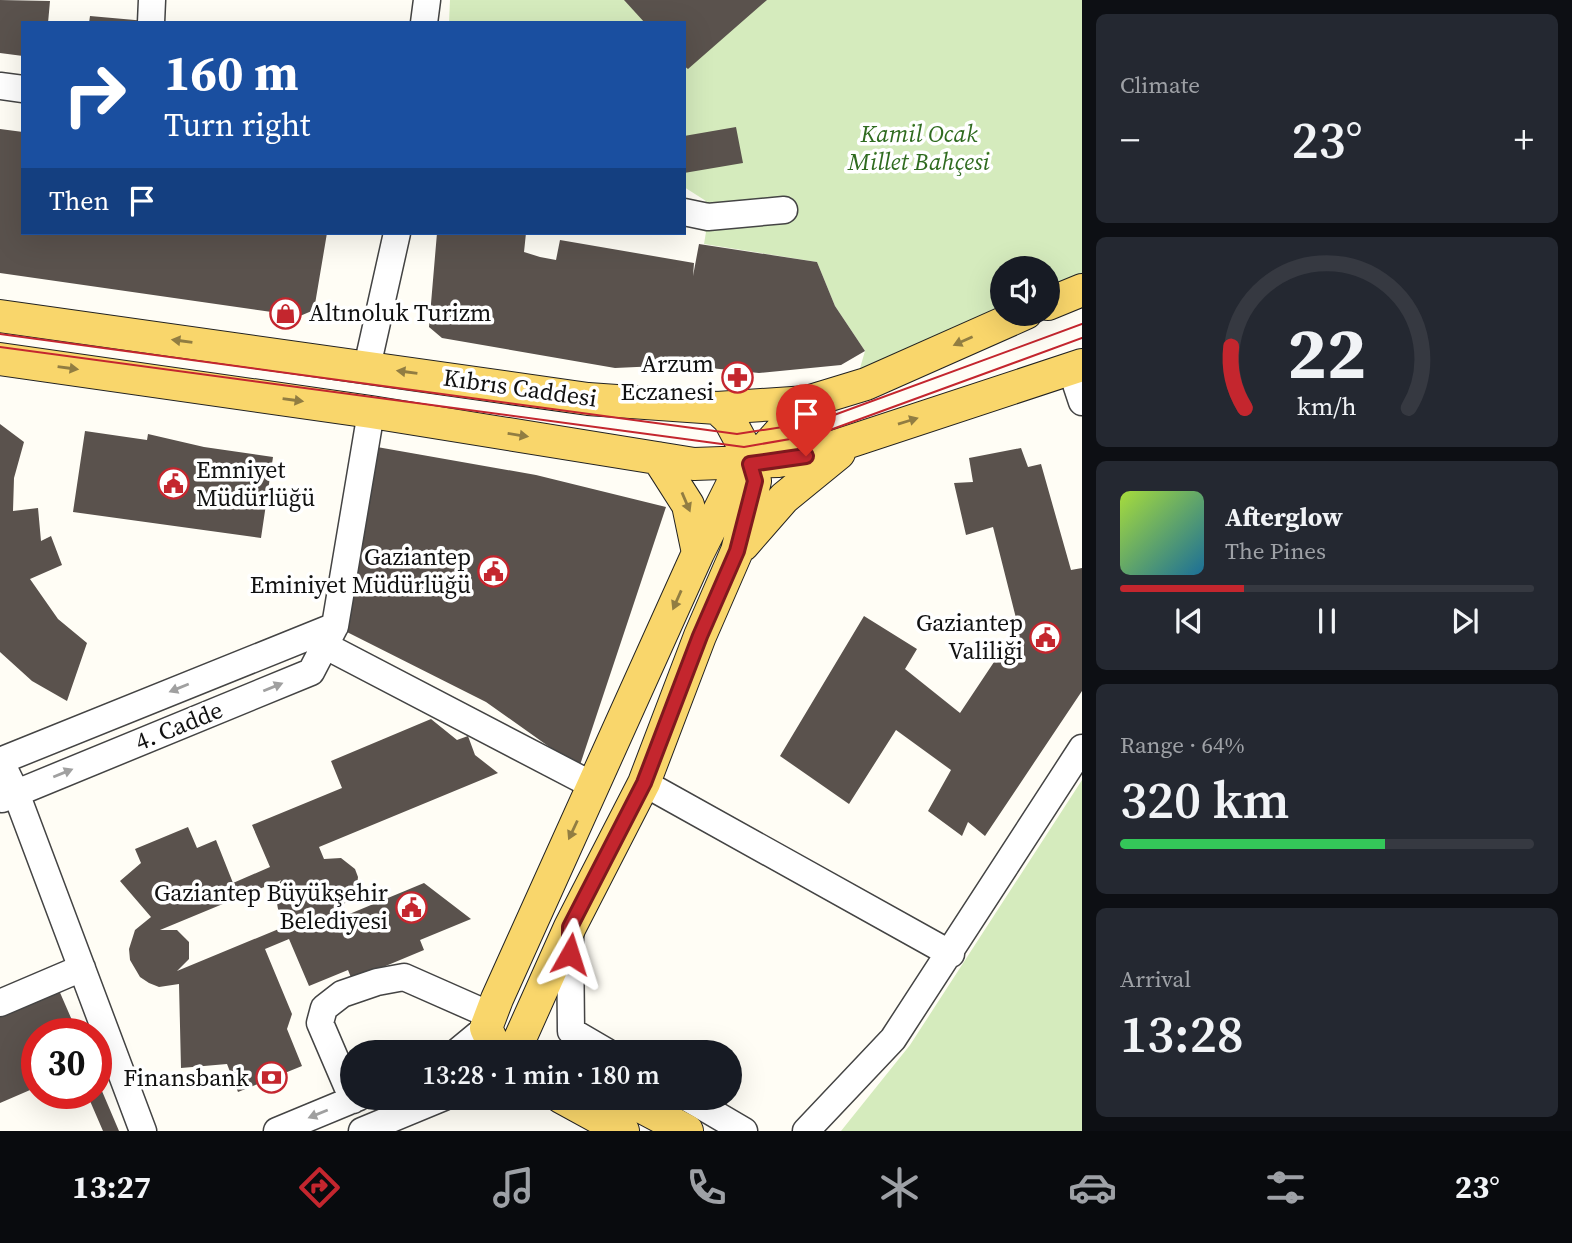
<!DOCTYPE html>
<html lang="en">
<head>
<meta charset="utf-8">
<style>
	:root { --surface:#171b24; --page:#242831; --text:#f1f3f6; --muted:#9ea1a6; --line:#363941; --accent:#c4262e }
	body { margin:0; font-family:"Source Serif 4",serif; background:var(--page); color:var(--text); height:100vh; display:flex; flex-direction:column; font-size:26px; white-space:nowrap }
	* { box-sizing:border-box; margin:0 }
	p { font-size:23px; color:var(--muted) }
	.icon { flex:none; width:38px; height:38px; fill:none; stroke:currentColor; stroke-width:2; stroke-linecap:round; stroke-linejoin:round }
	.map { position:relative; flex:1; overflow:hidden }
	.drawer { display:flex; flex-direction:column; gap:14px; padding:14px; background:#0d0f14; width:490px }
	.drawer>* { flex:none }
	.banner { position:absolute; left:21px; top:21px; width:665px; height:214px; border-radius:0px; box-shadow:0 7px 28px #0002; background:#1a4fa0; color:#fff; overflow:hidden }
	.tools { position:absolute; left:990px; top:256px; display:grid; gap:14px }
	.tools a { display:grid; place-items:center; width:70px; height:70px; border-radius:50%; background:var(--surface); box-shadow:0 7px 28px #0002; font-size:35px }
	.speed { position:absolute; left:21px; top:1018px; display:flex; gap:14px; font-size:35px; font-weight:700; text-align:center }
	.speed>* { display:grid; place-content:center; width:91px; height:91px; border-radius:50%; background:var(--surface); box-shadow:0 7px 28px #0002; line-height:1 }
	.speed .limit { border:10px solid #d22; background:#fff; color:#111 }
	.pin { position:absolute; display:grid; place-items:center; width:60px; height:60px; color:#fff; margin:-72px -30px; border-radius:50% 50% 50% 0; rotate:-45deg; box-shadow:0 0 7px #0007 }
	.pin .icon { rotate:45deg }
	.me { position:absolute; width:77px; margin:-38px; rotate:6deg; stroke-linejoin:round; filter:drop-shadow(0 0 5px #0008) }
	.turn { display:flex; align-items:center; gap:24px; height:147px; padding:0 28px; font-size:32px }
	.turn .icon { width:91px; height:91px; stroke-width:2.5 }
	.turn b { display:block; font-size:49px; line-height:60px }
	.then { display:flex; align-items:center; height:66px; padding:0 28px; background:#0003; gap:14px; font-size:26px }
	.big { font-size:52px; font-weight:600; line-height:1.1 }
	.drawer .card { flex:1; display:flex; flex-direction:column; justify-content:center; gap:10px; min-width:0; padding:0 24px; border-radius:10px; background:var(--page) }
	.drawer .dial { align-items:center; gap:0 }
	.dial svg { height:182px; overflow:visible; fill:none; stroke:var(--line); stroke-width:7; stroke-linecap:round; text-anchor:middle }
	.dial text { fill:var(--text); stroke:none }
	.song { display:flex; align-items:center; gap:21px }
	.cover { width:84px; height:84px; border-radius:10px; background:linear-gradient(135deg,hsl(80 70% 55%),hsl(200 70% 35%)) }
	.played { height:7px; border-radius:4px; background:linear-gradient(90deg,var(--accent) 30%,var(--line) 30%) }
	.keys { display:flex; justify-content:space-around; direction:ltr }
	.heat { display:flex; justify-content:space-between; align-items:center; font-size:38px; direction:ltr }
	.charge { height:10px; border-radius:5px; background:linear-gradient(90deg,#34c759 64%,var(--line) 0) }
	.trip { position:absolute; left:340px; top:1040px; width:402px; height:70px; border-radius:35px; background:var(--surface); box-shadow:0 7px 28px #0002; font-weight:600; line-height:70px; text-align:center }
	.menu { display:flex; height:112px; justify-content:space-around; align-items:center; background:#090b0e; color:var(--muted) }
	.menu .icon { width:49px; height:49px }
	.menu .on { color:var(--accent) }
	.menu b { font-size:32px; color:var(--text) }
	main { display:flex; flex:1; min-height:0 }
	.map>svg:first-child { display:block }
</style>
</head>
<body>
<main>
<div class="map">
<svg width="1082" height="1131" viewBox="0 0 1082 1131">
	<rect width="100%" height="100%" fill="#fffdf5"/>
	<path fill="#d5ebbd" d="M450,0H1082V280L1048,294V268H1003V312L858,375L865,351L835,306L817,262L704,244L706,232L694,226V211L706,201L684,187V23H449Z
		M1082,780V1131H841L910,1045Z"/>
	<path fill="#5a524d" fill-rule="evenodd" d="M0,0L50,1L48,23H23V56L0,53Z
		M624,0H767L688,69L684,66V23H645Z
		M90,16L146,21V23H89Z
		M736,127L743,163L684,173V136Z
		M0,129L23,132V233H327L314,310L300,316L0,273Z
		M437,233H526L524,252L540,257L556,260L560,240L694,263L693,276L699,244L817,262L835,306L865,351L841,365L759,373L680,365L615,368L442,338L429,327Z
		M0,424L24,442L14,478L13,511L38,508L41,541L51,536L62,565L30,579L58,619L87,643L67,701L32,681L0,652Z
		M85,431L147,440L148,434L204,447L273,457L261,538L73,512Z
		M377,447L536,475L666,507L579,768L486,702L335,626Z
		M1021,448L1028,467L1041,464L1071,570L1082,568V691L985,836L968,822L962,836L928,811L951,770L896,730L849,804L780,756L864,616L917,649L905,669L960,713L1018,626L993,527L966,535L954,483L973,482L969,458Z
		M431,719L457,740L468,736L475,755L498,773L319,847L324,859L341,858L355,869L358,877L356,893L343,905L347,915L424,883L471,919L420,940L424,950L352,980L348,970L309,986L289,939L265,949L292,1014L287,1029L302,1066L238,1092L227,1064L181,1068L179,984L159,987L149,983L140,977L130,960L129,949L135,930L151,917L120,881L141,863L135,849L188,827L197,848L216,840L233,883L270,867L252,825L342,788L331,761ZM281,880L275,893L278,909L284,916L298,921L177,971L189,959V942L177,930H160Z
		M58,988L78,1034H37V1087L0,1103V1013Z
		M96,1077L119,1131H103L87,1094H96Z"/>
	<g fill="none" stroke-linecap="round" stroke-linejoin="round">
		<defs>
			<path id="minor" d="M151,23L152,0
				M424,23L427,0
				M0,86L23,89
				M684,212L708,217L784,210
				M367,367L397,233
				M1071,369L1082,402
				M324,645L594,786
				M0,760L16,793L143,1131
				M0,761L335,626L371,412
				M644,783L951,954
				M2,799L311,672L335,626
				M570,932L571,1031L607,1052
				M0,1003L82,968
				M457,1052L486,1028
				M686,1097L744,1131
				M353,1100L320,1023L324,1008L342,994L377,982L404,977L490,1015
				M277,1131L359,1097
				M362,1131L444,1097
				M806,1131L893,1039L1082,748"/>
			<path id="major" d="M1048,304L1082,290
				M0,316L588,399L717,408L807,402L866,384L1026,313
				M0,359L371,412L694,464L778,461L806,456L1082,365
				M658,458L688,505L698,553
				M743,545L784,498L839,453
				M497,1052L486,1028L497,999L698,553L731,487L807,402
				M514,1052L570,927L644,783L700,636L737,551L755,481L744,447L729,419L717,408
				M561,1097L623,1131
				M623,1097L687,1131"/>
		</defs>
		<use href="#minor" stroke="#444" stroke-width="29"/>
		<use href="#major" stroke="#222" stroke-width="34"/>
		<use href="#minor" stroke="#fff" stroke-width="26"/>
		<use href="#major" stroke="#f9d66b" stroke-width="32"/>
		<path stroke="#c4262e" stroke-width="2" d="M0,334L737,434L815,422L1082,324
			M0,347L744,447L819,434L1082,338"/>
	</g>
	<defs><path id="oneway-solid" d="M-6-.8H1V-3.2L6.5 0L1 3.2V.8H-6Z" transform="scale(1.75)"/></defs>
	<g fill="#917d42">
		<use href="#oneway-solid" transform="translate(182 341) rotate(-172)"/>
		<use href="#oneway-solid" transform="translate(963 341) rotate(156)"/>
		<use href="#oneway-solid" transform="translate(68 368) rotate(8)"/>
		<use href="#oneway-solid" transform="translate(407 372) rotate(-172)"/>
		<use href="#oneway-solid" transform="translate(293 400) rotate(8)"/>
		<use href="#oneway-solid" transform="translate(908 421) rotate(-17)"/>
		<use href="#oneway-solid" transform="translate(518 435) rotate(9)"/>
		<use href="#oneway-solid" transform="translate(686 502) rotate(67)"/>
		<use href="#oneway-solid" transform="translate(677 600) rotate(114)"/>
		<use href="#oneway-solid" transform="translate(573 830) rotate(115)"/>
	</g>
	<g fill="#a0a0a0">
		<use href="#oneway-solid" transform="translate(273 687) rotate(-22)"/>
		<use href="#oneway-solid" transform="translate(179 688) rotate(158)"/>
		<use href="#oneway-solid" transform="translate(63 773) rotate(-22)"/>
		<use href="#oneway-solid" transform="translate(318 1114) rotate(158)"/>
	</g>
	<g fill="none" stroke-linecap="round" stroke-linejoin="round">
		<defs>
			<path id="route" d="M570,954V927L644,783L700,636L737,551L755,481L750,464L806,456"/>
		</defs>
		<use href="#route" stroke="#7f191e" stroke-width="18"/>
		<use href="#route" stroke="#c4262e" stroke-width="12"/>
	</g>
	<defs>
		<symbol id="shop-ring" viewBox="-11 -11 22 22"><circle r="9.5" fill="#fff" stroke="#c4262e" stroke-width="1.5"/><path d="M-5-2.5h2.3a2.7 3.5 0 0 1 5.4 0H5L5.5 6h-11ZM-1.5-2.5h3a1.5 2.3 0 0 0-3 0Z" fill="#c4262e"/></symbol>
		<symbol id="pharmacy-ring" viewBox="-11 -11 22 22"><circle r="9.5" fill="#fff" stroke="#c4262e" stroke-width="1.5"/><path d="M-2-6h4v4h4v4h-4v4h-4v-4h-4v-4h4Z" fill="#c4262e"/></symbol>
		<symbol id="civic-ring" viewBox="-11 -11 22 22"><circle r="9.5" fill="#fff" stroke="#c4262e" stroke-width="1.5"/><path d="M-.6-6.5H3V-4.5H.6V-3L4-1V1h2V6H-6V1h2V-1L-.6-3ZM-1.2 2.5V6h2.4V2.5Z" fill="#c4262e"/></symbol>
		<symbol id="bank-ring" viewBox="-11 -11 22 22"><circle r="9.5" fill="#fff" stroke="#c4262e" stroke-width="1.5"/><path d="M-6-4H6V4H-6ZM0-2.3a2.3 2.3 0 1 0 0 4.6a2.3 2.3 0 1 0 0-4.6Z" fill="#c4262e"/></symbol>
	</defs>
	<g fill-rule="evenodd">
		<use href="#shop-ring" x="268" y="296" width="35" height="35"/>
		<use href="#pharmacy-ring" x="720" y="360" width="35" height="35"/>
		<use href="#civic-ring" x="156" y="466" width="35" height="35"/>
		<use href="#civic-ring" x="476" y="554" width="35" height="35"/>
		<use href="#civic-ring" x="1028" y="620" width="35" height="35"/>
		<use href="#civic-ring" x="394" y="890" width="35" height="35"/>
		<use href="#bank-ring" x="254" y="1060" width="35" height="35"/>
	</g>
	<g text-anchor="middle" stroke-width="7" stroke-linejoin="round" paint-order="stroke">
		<g font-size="24" font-style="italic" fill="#2f6b1f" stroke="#fff">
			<text x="919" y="142">Kamil Ocak<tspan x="919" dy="28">Millet Bahçesi</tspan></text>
		</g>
		<g font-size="24" fill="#111" stroke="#fff" text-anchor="end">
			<text x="309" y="321" text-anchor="start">Altınoluk Turizm</text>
			<text x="714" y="372">Arzum<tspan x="714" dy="28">Eczanesi</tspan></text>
			<text x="196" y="478" text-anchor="start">Emniyet<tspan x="196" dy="28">Müdürlüğü</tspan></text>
			<text x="471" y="565">Gaziantep<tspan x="471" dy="28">Eminiyet Müdürlüğü</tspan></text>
			<text x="1023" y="631">Gaziantep<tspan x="1023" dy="28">Valiliği</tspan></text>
			<text x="388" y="901">Gaziantep Büyükşehir<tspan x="388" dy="28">Belediyesi</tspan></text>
			<text x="249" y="1086">Finansbank</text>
		</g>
		<g font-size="24" fill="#111" stroke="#fff">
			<text transform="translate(520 388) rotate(8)" y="8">Kıbrıs Caddesi</text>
			<text transform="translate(179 726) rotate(-22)" y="8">4. Cadde</text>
		</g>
	</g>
</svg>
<div class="tools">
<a><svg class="icon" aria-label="sound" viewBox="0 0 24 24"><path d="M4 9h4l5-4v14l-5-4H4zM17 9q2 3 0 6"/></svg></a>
</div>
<div class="speed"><div class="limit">30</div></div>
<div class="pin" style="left:806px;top:456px;background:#d93025"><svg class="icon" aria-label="arrive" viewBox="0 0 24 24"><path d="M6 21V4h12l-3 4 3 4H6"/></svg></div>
<svg class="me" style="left:570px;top:954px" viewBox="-20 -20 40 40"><path d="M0-17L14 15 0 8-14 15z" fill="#c4262e" stroke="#fff" stroke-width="4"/></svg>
<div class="trip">13:28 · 1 min · 180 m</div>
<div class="banner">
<div class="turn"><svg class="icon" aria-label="right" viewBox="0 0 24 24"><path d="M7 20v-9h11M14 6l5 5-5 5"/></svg><div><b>160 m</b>Turn right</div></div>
<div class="then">Then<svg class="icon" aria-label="arrive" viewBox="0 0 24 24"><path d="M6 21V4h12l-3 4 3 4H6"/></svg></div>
</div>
</div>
<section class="drawer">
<div class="card"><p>Climate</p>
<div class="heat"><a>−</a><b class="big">23°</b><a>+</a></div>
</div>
<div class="card dial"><svg viewBox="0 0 100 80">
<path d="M14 69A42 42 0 1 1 86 69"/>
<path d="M14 69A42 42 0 0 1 8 42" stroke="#c4262e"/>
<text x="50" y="56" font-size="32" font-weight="700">22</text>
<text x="50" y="72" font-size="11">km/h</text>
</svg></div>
<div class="card">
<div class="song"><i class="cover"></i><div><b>Afterglow</b><p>The Pines</p></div></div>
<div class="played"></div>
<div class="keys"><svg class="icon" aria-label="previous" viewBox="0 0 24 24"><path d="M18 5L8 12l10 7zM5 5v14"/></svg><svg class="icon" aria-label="pause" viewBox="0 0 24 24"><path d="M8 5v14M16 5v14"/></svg><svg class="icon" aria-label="next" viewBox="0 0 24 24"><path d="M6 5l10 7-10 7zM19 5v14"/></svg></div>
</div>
<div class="card"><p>Range · 64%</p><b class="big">320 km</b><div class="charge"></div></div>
<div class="card"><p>Arrival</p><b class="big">13:28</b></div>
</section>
</main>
<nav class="menu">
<b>13:27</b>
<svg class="icon on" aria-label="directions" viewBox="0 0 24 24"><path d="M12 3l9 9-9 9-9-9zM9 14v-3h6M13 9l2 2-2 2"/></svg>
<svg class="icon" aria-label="music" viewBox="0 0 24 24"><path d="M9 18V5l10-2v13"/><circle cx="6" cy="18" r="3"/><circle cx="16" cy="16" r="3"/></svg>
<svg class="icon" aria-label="phone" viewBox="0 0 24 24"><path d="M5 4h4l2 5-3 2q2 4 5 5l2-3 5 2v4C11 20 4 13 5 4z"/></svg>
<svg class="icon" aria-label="climate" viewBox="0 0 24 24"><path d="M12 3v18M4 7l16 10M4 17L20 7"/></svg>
<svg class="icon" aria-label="car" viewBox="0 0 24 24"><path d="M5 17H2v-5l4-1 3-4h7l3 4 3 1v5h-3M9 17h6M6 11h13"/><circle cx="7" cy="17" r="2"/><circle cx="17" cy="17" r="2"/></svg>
<svg class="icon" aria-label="filters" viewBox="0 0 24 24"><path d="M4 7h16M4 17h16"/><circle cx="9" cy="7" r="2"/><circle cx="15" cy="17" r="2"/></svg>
<b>23°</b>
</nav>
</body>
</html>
